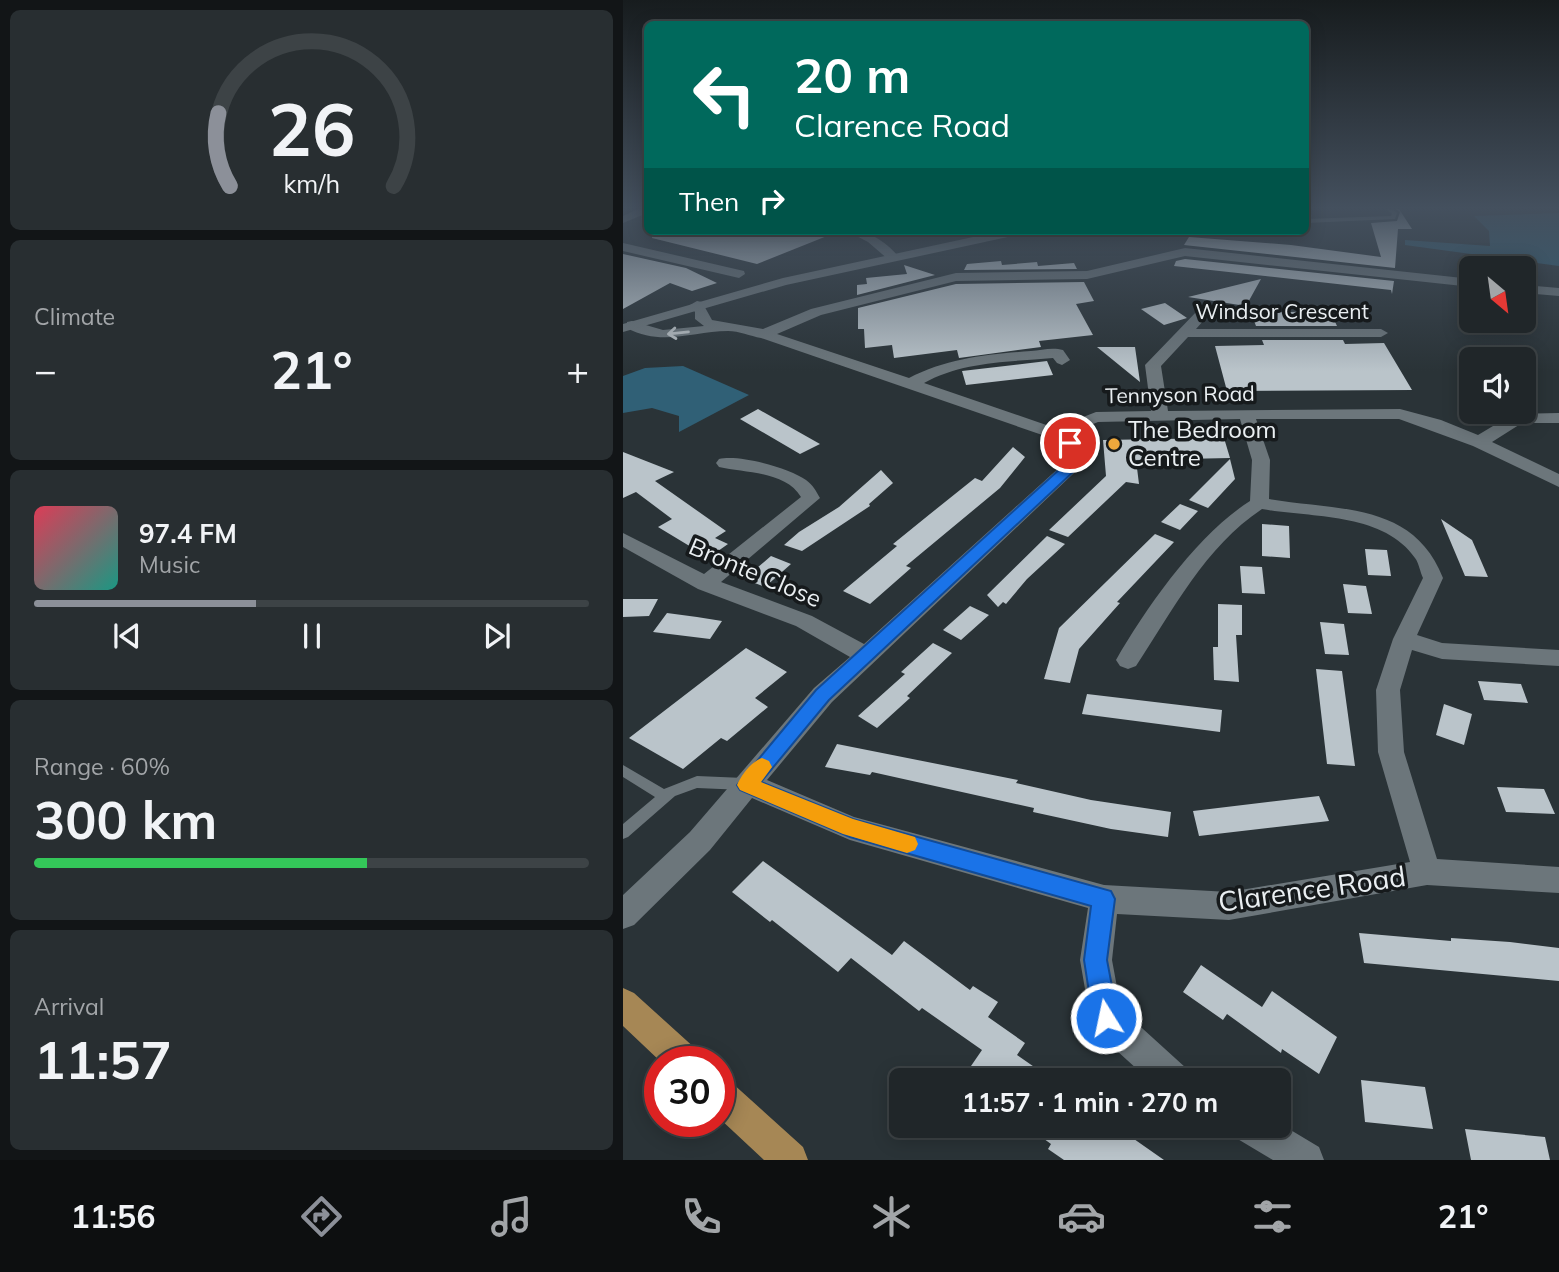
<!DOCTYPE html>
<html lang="en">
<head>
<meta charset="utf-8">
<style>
	:root { --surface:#202629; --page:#282e31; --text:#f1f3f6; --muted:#a2a5a8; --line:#3d4346; --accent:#8c9099 }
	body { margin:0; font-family:Mulish,sans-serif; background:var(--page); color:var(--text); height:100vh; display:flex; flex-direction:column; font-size:26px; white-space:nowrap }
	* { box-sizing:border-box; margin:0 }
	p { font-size:23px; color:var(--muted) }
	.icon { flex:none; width:38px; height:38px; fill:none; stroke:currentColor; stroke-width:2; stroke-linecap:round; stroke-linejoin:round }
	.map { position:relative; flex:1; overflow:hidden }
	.drawer { display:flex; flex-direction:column; gap:10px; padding:10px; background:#121517; width:623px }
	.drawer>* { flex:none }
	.top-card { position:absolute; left:21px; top:21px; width:665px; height:214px; border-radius:10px; box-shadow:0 4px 18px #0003,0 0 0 2px var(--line); background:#00695c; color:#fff; overflow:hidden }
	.needle { width:46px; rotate:151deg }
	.controls { position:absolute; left:836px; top:256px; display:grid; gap:14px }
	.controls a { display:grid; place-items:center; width:77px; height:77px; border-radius:10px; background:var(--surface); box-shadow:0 4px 18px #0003,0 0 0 2px var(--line); font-size:35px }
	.speed { position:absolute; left:21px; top:1046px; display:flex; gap:14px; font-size:35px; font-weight:700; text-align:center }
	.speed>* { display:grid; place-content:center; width:91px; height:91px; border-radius:50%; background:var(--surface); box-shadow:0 4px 18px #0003,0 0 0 2px var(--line); line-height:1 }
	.speed .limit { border:10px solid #d22; background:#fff; color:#111 }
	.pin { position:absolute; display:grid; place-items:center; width:60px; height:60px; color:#fff; margin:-30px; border:4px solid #fff; border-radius:50%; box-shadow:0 2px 7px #0007 }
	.me { position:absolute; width:77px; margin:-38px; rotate:350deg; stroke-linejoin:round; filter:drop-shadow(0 0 5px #0008) }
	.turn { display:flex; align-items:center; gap:24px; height:147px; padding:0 35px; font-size:32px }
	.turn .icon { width:91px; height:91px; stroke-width:2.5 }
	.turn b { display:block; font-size:49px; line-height:60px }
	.then { display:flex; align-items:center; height:66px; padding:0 35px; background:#0003; gap:14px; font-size:26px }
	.big { font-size:52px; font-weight:700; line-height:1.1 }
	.drawer .card { flex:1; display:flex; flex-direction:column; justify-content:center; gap:10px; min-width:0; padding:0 24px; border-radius:10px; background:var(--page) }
	.drawer .dial { align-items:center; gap:0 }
	.dial svg { height:182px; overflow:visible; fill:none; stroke:var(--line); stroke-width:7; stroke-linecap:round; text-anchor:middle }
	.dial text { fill:var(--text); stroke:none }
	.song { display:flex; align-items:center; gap:21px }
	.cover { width:84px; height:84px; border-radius:10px; background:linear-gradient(135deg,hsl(350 70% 55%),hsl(170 70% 35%)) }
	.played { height:7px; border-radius:4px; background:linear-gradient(90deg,var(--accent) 40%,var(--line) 40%) }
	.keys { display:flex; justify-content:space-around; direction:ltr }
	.heat { display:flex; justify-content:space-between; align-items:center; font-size:38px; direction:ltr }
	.charge { height:10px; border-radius:5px; background:linear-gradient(90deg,#34c759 60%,var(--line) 0) }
	.trip { position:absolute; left:266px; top:1068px; width:402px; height:70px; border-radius:10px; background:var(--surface); box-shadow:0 4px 18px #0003,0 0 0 2px var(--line); font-weight:700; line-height:70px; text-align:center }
	.dock { display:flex; height:112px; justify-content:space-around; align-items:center; background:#0d0f10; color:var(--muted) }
	.dock .icon { width:49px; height:49px }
	.dock .on { color:var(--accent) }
	.dock b { font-size:32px; color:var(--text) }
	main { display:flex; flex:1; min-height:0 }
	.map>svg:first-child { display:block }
</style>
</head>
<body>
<main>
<section class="drawer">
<div class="card dial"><svg viewBox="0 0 100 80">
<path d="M14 69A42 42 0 1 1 86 69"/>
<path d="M14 69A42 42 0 0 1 9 37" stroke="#8c9099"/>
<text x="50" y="56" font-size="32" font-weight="700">26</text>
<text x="50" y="72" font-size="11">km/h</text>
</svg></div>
<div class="card"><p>Climate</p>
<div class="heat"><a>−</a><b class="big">21°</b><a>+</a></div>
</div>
<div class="card">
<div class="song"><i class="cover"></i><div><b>97.4 FM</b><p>Music</p></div></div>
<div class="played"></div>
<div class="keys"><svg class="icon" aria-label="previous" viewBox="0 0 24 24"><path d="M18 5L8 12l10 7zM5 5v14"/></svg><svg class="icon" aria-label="pause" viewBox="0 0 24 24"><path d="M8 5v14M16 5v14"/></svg><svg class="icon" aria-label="next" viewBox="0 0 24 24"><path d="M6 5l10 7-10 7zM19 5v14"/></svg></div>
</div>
<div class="card"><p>Range · 60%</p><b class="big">300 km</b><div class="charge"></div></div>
<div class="card"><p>Arrival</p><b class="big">11:57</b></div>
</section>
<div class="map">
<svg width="936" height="1160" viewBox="0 0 936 1160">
	<rect width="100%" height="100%" fill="#2a3337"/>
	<path fill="#306076" d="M936,213V266L782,245V240L867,246L866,231L851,216Z
		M60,366L126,395L56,432V416L29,408L0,413V376L22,368Z"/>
	<path fill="#bac4ca" d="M773,209H776L789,229H775L772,268L561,245L566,237L668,245L758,257L748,223L774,221L777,212Z
		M30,231H214V232L134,264L29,238Z
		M0,254L63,268L94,283L69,291L47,283L0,309Z
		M562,259L771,281L769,294L768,290L551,266L553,261Z
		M378,261L379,265L414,262L415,266L451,263L454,269L341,270L344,264Z
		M281,265L312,275L234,295V285L244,284L243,278L284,274Z
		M638,279L623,306L565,297Z
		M461,282L471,301L453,304L470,335L416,341L418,347L336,358L334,350L271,358L269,345L242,348L241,329H235V308L333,284Z
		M542,303L564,318L541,325L518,309Z
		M707,311L714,326H633L628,313Z
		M639,340H720L722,344L761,343L789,390L604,391L592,346L641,345Z
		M474,347H512L517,382Z
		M424,361L430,375L343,385L339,371Z
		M135,409L197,444L177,454L117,419Z
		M601,438L607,458L513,460L516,484L503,482L445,537L426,530L483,476L480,440Z
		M390,447L402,457L377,488L283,566L288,568L247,604L220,591L274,546L270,544L307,514L352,478L359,481Z
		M0,452L51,472L32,481L103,531L92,538L105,544L88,556H83L35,527L49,519L13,492L0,498Z
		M607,459L612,479L585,508L566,500Z
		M258,470L270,483L246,504L247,506L179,551L161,545L176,532L216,507Z
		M557,504L575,511L557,530L538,522Z
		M818,519L849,540L865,577L842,576Z
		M639,524L666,526L667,558L639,556Z
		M532,534L551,542L494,602L497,603L456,649L447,683L421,679L436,628Z
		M424,536L442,544L404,579L383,604L380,602L375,607L364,595Z
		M742,549L764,550L768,576L745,575Z
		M148,556L168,564L142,587L121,579Z
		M617,566L639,567L642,594L619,593Z
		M720,584L743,586L749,614L725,613Z
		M0,599H35L26,616L0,617Z
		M595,604L619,605V635H613L616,682L591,680L590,647H595Z
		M347,606L366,615L338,640L320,630Z
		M44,613L74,617L99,621L87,639L30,632Z
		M697,622L721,624L726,655L702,654Z
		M310,643L329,653L284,696L287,698L254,728L235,716L282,674L278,672Z
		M123,648L164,672L132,698L145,707L104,741L98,738L60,769L6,738Z
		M693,669L719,671L732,766L704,764Z
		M855,681L898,684L905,703L861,700Z
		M464,694L599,710L597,732L459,714Z
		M821,704L849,714L841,745L813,735Z
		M214,744L395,780L393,783L468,800L548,812L545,837L488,829L410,812L411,808L249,772L247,775L202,767Z
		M874,787L921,789L932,814L883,812Z
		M696,796L706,821L576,836L570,811Z
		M140,861L269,955L281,941L347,990L350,986L375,1002L365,1017L402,1043L394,1055L430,1080H367L348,1066L359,1050L299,1008L296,1011L228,958L215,972L149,920L147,922L109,892Z
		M736,933L828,941V938L887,942L936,948V981L741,963Z
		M578,965L639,1007L649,991L714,1037L696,1074L659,1049L658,1053L604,1014L600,1020L560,992Z
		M738,1080L802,1087L810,1129L742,1122Z
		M402,1125H491L541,1160H441L425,1149L428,1144Z
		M842,1129L922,1137L927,1160H848Z"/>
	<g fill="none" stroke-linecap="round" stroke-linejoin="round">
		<path fill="#6c767b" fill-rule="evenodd" d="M763,209H769L774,213L772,219L682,223V219L768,216L769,214Z
			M0,765L41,789L74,776L121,778L126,780L128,784L126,788L121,790L74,788L52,796L5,837L0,839V824L32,797L0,777Z"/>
		<path fill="#6c767b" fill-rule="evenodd" d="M15,209H24V213L0,223V216Z
			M224,231C247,231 261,240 276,257L274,260H266L245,242Z
			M0,243L121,271L122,274L116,278L0,251Z
			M562,248L849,279V287L562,256L464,279L333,281L198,315L154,334L286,378C324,358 366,354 408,351C418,350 430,347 440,350L447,360L439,365L434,363L430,358C386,362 340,361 301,383L432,428L473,412L528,411L522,365L576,309L581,308L588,312L573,329H758L765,333L758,337H565L538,366L545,411L777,409L818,420L855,435L890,414L936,413V423H899L869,442L936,474V487L850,446L776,419H633L647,460L646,499C714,511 790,501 820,578L794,635L819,643L936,650V666L819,659L789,650L777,690L781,752L814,859L936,867V893L804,885L606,920L494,914L489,960L498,1009L563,1068L568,1080H526L471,1030L467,1018L457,960L465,908L227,840L129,798L87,850L11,925L0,929V895L67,832L191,688L227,657L173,626L75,589L0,547V533L81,574L178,497C162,471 122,473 96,467L93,463L96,459C116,454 167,468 183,480C190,485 193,491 197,498L98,582L189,616L241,644L438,466L443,457L439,446L428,438L138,338C127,336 116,331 105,331C70,331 39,347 4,328V322L9,321L40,330L81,326L72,319V312L67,305L74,301L79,302L89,320L140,329L188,309L333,273L464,271ZM617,419L629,460L627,501C575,534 524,606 493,660L497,666L505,669L513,666C550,610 582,547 639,509C687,518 760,512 792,558C796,563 797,572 800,578L770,639L753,690L755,752L787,862L606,892L481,885L231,817L144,780L209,702L451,473L461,457L456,443L446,434L475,422Z
			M901,285L936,288V296L901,293Z
			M656,1123L696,1147L701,1160H650L613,1138L608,1125Z"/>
		<path fill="#6c767b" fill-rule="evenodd" d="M378,231H400L394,235L163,285L0,332V324L160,278Z"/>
		<path fill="#a68755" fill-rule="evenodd" d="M0,988L11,993L74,1050L79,1062H38L0,1026Z
			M96,1077L108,1082L180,1147L185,1160H141L96,1118Z"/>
	</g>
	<defs><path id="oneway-shaft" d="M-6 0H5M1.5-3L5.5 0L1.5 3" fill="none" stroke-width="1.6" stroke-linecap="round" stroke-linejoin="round" transform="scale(1.75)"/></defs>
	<use stroke="#bec5c8" href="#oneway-shaft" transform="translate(55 333) rotate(174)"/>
	<linearGradient id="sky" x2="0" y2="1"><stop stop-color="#171c1e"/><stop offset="0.56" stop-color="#44505e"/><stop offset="1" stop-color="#44505e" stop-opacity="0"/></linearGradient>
	<rect width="936" height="371" fill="url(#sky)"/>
	<path fill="#1a73e8" stroke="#114b97" stroke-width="2" d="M447,439L453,443L459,457L450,472L206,700L138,782L230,819L488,891L492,899L484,960L495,1018L491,1027L483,1030L474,1027L470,1018L461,960L468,906L227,837L117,790L114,785L193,690L439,467L445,457L440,443Z"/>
	<path fill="#f59e0b" d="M139,758L146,761L149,767L138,782L230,819L292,837L295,844L292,850L284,853L220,834L117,790L114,785C119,774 128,762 139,758Z"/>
	<circle fill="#eea83c" stroke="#161a1c" stroke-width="2.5" cx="491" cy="444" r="7"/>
	<g text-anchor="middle" stroke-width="7" stroke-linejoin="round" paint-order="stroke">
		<g font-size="21" fill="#eaeff2" stroke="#161a1c">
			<text x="659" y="319">Windsor Crescent</text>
			<text transform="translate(557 395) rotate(-1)" y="7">Tennyson Road</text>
		</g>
		<g font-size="24" fill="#eaeff2" stroke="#161a1c" text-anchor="start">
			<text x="505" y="438">The Bedroom<tspan x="505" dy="28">Centre</tspan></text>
		</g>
		<g font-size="24" fill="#eaeff2" stroke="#161a1c">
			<text transform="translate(132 573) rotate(23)" y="8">Bronte Close</text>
		</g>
		<g font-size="28" fill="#eaeff2" stroke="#161a1c">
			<text transform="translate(689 889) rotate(-8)" y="10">Clarence Road</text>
		</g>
	</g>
</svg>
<div class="controls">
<a><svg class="needle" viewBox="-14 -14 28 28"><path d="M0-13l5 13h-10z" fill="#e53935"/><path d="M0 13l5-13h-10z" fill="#a2a5a8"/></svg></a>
<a><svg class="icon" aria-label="sound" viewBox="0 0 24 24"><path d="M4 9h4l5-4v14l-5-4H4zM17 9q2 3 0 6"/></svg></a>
</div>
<div class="speed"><div class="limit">30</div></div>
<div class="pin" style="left:447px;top:443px;background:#d93025"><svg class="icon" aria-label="arrive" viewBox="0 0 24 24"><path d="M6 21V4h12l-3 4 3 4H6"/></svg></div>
<svg class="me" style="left:483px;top:1018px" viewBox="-20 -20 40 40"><circle r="17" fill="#1a73e8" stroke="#fff" stroke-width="3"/><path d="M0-11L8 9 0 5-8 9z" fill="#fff"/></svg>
<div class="trip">11:57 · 1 min · 270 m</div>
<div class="top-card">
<div class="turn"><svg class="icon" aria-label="left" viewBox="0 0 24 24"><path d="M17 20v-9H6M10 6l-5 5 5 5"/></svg><div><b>20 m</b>Clarence Road</div></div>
<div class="then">Then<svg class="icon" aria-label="right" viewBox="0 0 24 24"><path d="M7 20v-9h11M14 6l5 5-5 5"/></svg></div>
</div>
</div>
</main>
<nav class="dock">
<b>11:56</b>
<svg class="icon on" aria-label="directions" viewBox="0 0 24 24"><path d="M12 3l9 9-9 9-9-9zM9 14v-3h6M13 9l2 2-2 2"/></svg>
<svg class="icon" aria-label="music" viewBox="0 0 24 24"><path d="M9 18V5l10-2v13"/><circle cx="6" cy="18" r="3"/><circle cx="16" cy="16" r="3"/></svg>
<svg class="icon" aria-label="phone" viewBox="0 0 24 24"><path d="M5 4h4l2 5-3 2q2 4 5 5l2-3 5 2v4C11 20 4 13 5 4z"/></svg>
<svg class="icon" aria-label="climate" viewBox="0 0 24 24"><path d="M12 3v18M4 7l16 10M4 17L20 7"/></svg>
<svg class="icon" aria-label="car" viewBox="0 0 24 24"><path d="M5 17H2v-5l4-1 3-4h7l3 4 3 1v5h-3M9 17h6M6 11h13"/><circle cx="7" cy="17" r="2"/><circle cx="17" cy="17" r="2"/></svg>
<svg class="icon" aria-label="filters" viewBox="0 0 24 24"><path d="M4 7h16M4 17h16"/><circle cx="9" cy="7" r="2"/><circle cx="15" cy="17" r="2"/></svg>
<b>21°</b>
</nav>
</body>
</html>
